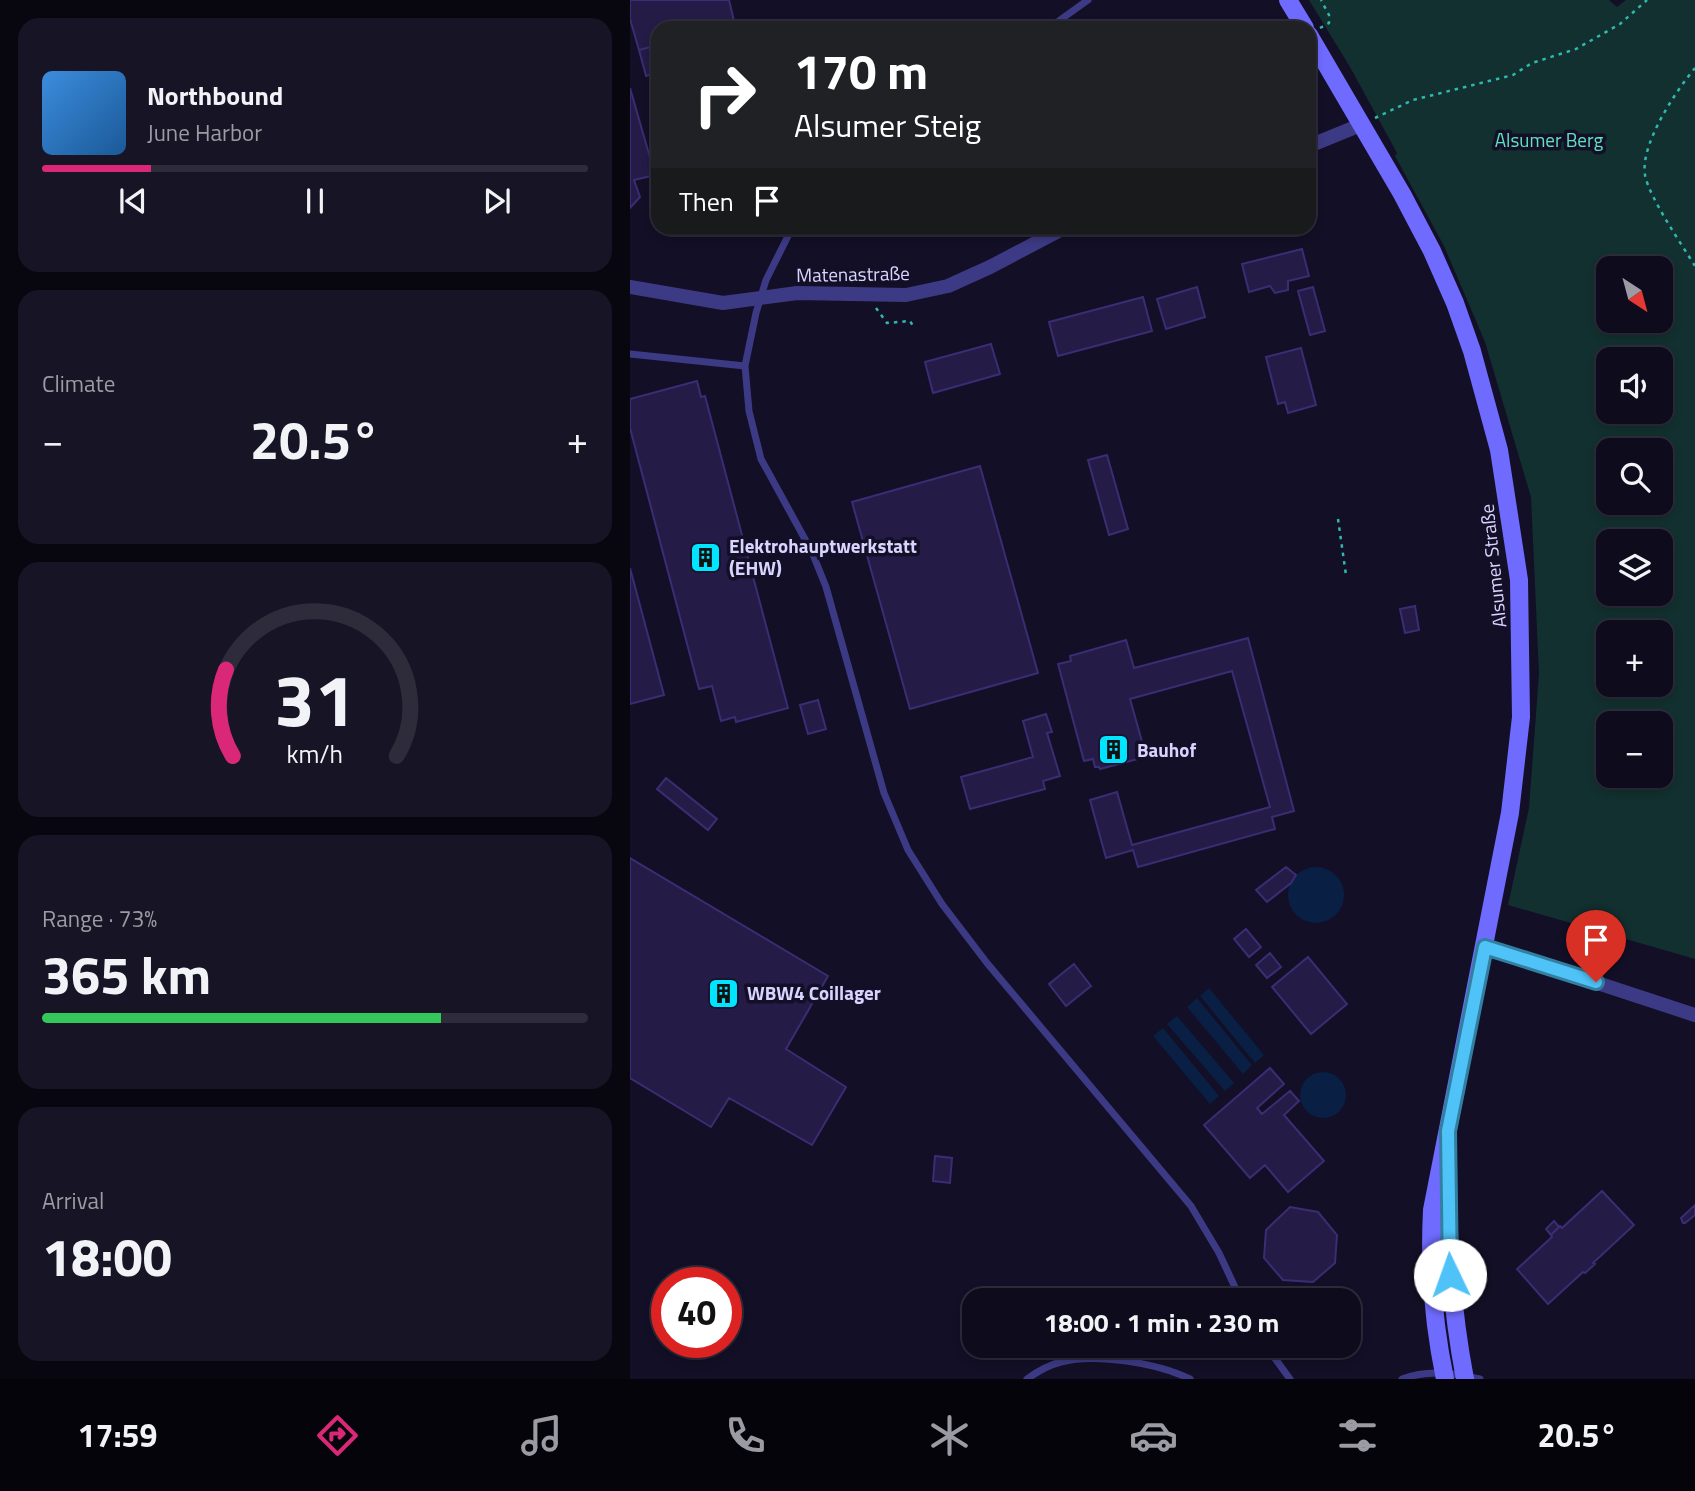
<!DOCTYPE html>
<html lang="en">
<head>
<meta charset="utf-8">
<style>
	:root { --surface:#0e0b1c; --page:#171425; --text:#f1f3f6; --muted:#9b9ba3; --line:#2e2b3b; --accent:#db2777 }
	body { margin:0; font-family:"Titillium Web",sans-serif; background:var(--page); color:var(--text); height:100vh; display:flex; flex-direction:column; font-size:26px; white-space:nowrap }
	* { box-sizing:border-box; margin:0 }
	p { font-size:23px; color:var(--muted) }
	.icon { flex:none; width:38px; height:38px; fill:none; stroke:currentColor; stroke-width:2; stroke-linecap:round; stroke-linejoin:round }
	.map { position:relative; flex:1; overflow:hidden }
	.panel { display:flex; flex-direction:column; gap:18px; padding:18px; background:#08060f; width:630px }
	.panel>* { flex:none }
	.hud { position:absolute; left:21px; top:21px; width:665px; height:214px; border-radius:21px; box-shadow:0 4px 10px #0003,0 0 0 2px var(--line); background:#202124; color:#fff; overflow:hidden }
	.needle { width:46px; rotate:144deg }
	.fabs { position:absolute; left:966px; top:256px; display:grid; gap:14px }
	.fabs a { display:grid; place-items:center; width:77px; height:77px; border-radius:14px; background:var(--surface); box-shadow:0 4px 10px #0003,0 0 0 2px var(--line); font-size:35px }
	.speed { position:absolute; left:21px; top:1267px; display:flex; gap:14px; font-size:35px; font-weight:700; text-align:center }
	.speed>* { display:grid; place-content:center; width:91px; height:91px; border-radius:50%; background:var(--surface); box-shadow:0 4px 10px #0003,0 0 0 2px var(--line); line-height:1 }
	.speed .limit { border:10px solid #d22; background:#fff; color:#111 }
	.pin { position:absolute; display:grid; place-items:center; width:60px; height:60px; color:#fff; margin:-72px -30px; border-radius:50% 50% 50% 0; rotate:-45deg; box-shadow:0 0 7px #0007 }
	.pin .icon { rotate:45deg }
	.me { position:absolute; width:77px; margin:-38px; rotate:357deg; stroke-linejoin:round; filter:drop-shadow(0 0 5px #0008) }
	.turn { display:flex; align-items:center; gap:24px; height:147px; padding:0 28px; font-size:32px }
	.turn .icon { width:91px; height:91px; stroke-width:2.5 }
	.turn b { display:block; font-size:49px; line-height:60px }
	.then { display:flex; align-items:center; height:66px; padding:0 28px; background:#0003; gap:14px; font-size:26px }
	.big { font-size:52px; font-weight:700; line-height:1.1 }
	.panel .tile { flex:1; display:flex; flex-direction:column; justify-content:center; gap:10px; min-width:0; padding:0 24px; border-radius:21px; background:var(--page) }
	.panel .dial { align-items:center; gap:0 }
	.dial svg { height:182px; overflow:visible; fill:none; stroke:var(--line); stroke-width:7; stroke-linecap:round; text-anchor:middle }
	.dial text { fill:var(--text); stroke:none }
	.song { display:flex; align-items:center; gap:21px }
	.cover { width:84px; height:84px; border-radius:10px; background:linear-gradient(135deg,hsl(210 70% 55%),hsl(210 70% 35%)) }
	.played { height:7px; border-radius:4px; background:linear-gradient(90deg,var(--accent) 20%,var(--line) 20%) }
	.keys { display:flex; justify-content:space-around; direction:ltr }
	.heat { display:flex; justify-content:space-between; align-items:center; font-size:38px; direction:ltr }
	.charge { height:10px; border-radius:5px; background:linear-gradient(90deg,#34c759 73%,var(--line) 0) }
	.trip { position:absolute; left:332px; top:1288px; width:399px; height:70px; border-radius:21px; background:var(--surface); box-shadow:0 4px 10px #0003,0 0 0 2px var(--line); font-weight:700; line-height:70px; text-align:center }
	.dock { display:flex; height:112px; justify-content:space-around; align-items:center; background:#06040b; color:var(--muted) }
	.dock .icon { width:49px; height:49px }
	.dock .active { color:var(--accent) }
	.dock b { font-size:32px; color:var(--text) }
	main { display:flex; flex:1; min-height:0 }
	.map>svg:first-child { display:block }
</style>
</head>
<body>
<main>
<section class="panel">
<div class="tile">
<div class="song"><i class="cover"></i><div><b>Northbound</b><p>June Harbor</p></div></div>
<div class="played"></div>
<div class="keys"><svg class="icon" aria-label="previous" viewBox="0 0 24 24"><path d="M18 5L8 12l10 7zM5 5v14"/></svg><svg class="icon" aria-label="pause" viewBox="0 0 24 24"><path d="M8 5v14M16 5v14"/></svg><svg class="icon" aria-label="next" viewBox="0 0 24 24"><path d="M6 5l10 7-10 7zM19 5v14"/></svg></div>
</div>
<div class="tile"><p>Climate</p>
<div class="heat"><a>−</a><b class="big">20.5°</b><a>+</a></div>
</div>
<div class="tile dial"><svg viewBox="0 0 100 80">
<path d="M14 69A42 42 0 1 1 86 69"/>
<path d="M14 69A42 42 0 0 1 11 31" stroke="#db2777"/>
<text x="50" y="56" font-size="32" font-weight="700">31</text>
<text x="50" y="72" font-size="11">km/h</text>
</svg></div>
<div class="tile"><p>Range · 73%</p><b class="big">365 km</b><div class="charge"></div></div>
<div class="tile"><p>Arrival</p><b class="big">18:00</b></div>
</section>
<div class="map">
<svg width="1065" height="1379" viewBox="0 0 1065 1379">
	<rect width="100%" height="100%" fill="#130f26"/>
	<path fill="#12302f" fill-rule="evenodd" d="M679,0H979L987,7L996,0H1065V959L878,905L899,808L909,674L901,497L855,342L814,246L765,156L767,153L720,67ZM978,268H1031V320H978ZM978,359H1031V411H978ZM978,450H1031V502H978ZM978,541H1031V593H978ZM978,632H1031V684H978ZM978,723H1031V775H978Z"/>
	<path fill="#0a1f44" d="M658 895a28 28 0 1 1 56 0a28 28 0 1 1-56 0Z
		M579,988L634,1055L625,1063L570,996Z
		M567,998L622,1065L613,1074L557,1007Z
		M547,1016L604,1083L595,1091L537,1024Z
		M533,1028L589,1096L580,1104L523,1036Z
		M670 1095a23 23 0 1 1 46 0a23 23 0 1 1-46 0Z"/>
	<path fill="#241b47" stroke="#3b2d73" stroke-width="2" d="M0,0H99L105,25L95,28H28V45L9,50L0,19Z
		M28,45V72L16,76L9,50Z
		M0,88L25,175L4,180L10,197L0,208Z
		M672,249L679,276L658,281V290L645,293L640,286L619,292L612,264Z
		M567,287L575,317L536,329L527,299Z
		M683,287L695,331L680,335L668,291Z
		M513,297L522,331L428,356L419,322Z
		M361,344L370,374L303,393L295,362Z
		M671,348L686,405L658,413L655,402L648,404L636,357Z
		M67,381L71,397L75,396L158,708L106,722L105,717L91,721L82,686L69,689L0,428V399Z
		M477,455L498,529L479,535L458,460Z
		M350,466L408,673L280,709L222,502Z
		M0,568L34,695L0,704Z
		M785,606L789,630L775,633L770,609Z
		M618,638L664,811L642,817L645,829L508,867L503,850L476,858L460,800L487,792L502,845L640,807L602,671L500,699L513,745L515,744L519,756L470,769L469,767H465L463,759L454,761L428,664L441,661L440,656L496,640L504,668Z
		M188,700L196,729L178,734L170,705Z
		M416,714L422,732L417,733L430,776L413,781L415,789L340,809L331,777L403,757L393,721Z
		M36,778L87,819L78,830L27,789Z
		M0,858L198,976L156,1049L216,1087L182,1145L99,1098L81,1127L0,1078Z
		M656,867L666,875L661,883L637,902L626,890Z
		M616,929L631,947L619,957L604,939Z
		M640,953L651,967L637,978L626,965Z
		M678,957L717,1004L681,1034L642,987Z
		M444,964L461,986L436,1006L419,984Z
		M640,1068L654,1084L627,1108L632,1114L660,1091L669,1101L654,1115L694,1161L658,1192L635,1165L620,1178L574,1125Z
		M305,1156L322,1158L320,1183L303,1181Z
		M972,1191L1004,1225L963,1263L965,1264L955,1273L953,1272L918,1304L887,1269L922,1237L921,1235L930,1226L932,1228Z
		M1065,1205V1215L1055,1223H1053L1051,1218Z
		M660,1207L688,1212L707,1235L705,1263L683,1282L653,1280L634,1258L636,1230Z
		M924,1221L929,1227L921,1235L916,1229Z"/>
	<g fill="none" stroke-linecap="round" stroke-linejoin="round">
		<path stroke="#2fb8b0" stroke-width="2.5" stroke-dasharray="3.5 5" stroke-linecap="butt" d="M690,28L699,23V15L691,0
			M1065,68C1046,91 1010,144 1015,175C1019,197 1052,245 1065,266
			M745,118L783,100L883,75L902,63L946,49L990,24L1017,0
			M246,308L257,323L280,321L283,326
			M708,519L716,575"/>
		<path stroke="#3d3a85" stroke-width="7" d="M419,28L458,0
			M162,228L136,280L126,313L115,366L119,411L131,459L182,552L196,587L254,793L278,850L312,904L357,963L561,1206L589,1253L611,1300
			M0,354L115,366
			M636,1346L660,1379
			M397,1379C408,1371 419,1365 431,1362C466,1353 528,1363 560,1379
			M772,1379C799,1369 822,1373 850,1379"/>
		<path stroke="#3d3a85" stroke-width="14" d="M679,146L733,124
			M0,287L93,303L167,293L276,295L318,286L360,267L434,228
			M855,946L1065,1015"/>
		<path stroke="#6f6bff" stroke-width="18" d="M658,0L675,28
			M679,35L772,194L802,251L825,303L842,351L869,450L889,580L891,717L880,813L802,1210C799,1268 803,1322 815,1379
			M818,1169C818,1243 821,1306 835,1379"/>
	</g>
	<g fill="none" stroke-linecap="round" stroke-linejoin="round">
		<defs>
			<path id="route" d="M820,1275L818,1131L855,947L966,982"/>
		</defs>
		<use href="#route" stroke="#337fa1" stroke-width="18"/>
		<use href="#route" stroke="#4fc3f7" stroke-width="12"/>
	</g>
	<defs>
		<symbol id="building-square" viewBox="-11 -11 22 22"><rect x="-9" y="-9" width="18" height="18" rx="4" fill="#00e5ff" stroke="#130f26"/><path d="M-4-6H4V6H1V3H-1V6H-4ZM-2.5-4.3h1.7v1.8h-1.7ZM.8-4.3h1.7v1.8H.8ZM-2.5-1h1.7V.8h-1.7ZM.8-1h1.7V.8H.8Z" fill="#111"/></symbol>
	</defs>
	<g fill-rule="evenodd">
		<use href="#building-square" x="58" y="540" width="35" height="35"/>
		<use href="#building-square" x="466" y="732" width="35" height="35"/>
		<use href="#building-square" x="76" y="976" width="35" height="35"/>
	</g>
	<g text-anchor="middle" stroke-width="7" stroke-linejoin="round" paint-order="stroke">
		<g font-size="19" fill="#5fe0c0" stroke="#130f26">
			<text x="919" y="147">Alsumer Berg</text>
		</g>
		<g font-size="19" fill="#d9d4ff" stroke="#130f26">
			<text transform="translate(223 274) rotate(-1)" y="7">Matenastraße</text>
			<text transform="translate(863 566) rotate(-96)" y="7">Alsumer Straße</text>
		</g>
		<g font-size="19" font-weight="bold" fill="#d9d4ff" stroke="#130f26" text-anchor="start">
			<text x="99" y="553">Elektrohauptwerkstatt<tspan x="99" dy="22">(EHW)</tspan></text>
			<text x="507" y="757">Bauhof</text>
			<text x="117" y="1000">WBW4 Coillager</text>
		</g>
	</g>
</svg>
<div class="fabs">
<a><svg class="needle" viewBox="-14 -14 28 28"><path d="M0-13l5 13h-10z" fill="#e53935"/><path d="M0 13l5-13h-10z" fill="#9b9ba3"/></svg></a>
<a><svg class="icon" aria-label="sound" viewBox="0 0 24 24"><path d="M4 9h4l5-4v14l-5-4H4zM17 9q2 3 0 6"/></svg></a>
<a><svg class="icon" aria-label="search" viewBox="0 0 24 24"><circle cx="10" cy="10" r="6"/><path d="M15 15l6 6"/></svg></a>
<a><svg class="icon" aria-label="layers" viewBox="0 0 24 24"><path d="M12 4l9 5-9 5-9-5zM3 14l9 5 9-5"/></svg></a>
<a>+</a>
<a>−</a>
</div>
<div class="speed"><div class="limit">40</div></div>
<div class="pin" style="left:966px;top:982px;background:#d93025"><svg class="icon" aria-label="arrive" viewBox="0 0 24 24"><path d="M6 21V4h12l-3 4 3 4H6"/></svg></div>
<svg class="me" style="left:820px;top:1275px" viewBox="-20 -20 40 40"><circle r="19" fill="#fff"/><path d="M0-13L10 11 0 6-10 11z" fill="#4fc3f7"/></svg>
<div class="trip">18:00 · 1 min · 230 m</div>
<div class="hud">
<div class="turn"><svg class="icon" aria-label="right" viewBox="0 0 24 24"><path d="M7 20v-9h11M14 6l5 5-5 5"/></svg><div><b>170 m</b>Alsumer Steig</div></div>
<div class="then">Then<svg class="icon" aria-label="arrive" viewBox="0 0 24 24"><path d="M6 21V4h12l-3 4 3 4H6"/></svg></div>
</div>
</div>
</main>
<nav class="dock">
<b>17:59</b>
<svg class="icon active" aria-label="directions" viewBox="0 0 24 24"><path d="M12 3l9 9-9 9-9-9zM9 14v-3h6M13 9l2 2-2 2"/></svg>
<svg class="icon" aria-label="music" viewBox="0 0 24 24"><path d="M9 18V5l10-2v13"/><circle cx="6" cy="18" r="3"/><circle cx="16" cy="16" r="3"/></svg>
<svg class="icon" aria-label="phone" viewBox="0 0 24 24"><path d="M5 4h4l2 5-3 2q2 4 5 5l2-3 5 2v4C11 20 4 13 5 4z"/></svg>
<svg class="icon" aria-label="climate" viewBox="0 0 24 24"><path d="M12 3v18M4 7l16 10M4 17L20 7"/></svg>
<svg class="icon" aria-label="car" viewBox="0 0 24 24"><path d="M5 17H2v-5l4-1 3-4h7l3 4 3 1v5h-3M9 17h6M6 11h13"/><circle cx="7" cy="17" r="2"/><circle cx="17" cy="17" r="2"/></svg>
<svg class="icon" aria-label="filters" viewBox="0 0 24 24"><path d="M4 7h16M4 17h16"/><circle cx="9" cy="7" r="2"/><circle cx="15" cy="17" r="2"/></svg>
<b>20.5°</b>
</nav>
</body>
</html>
